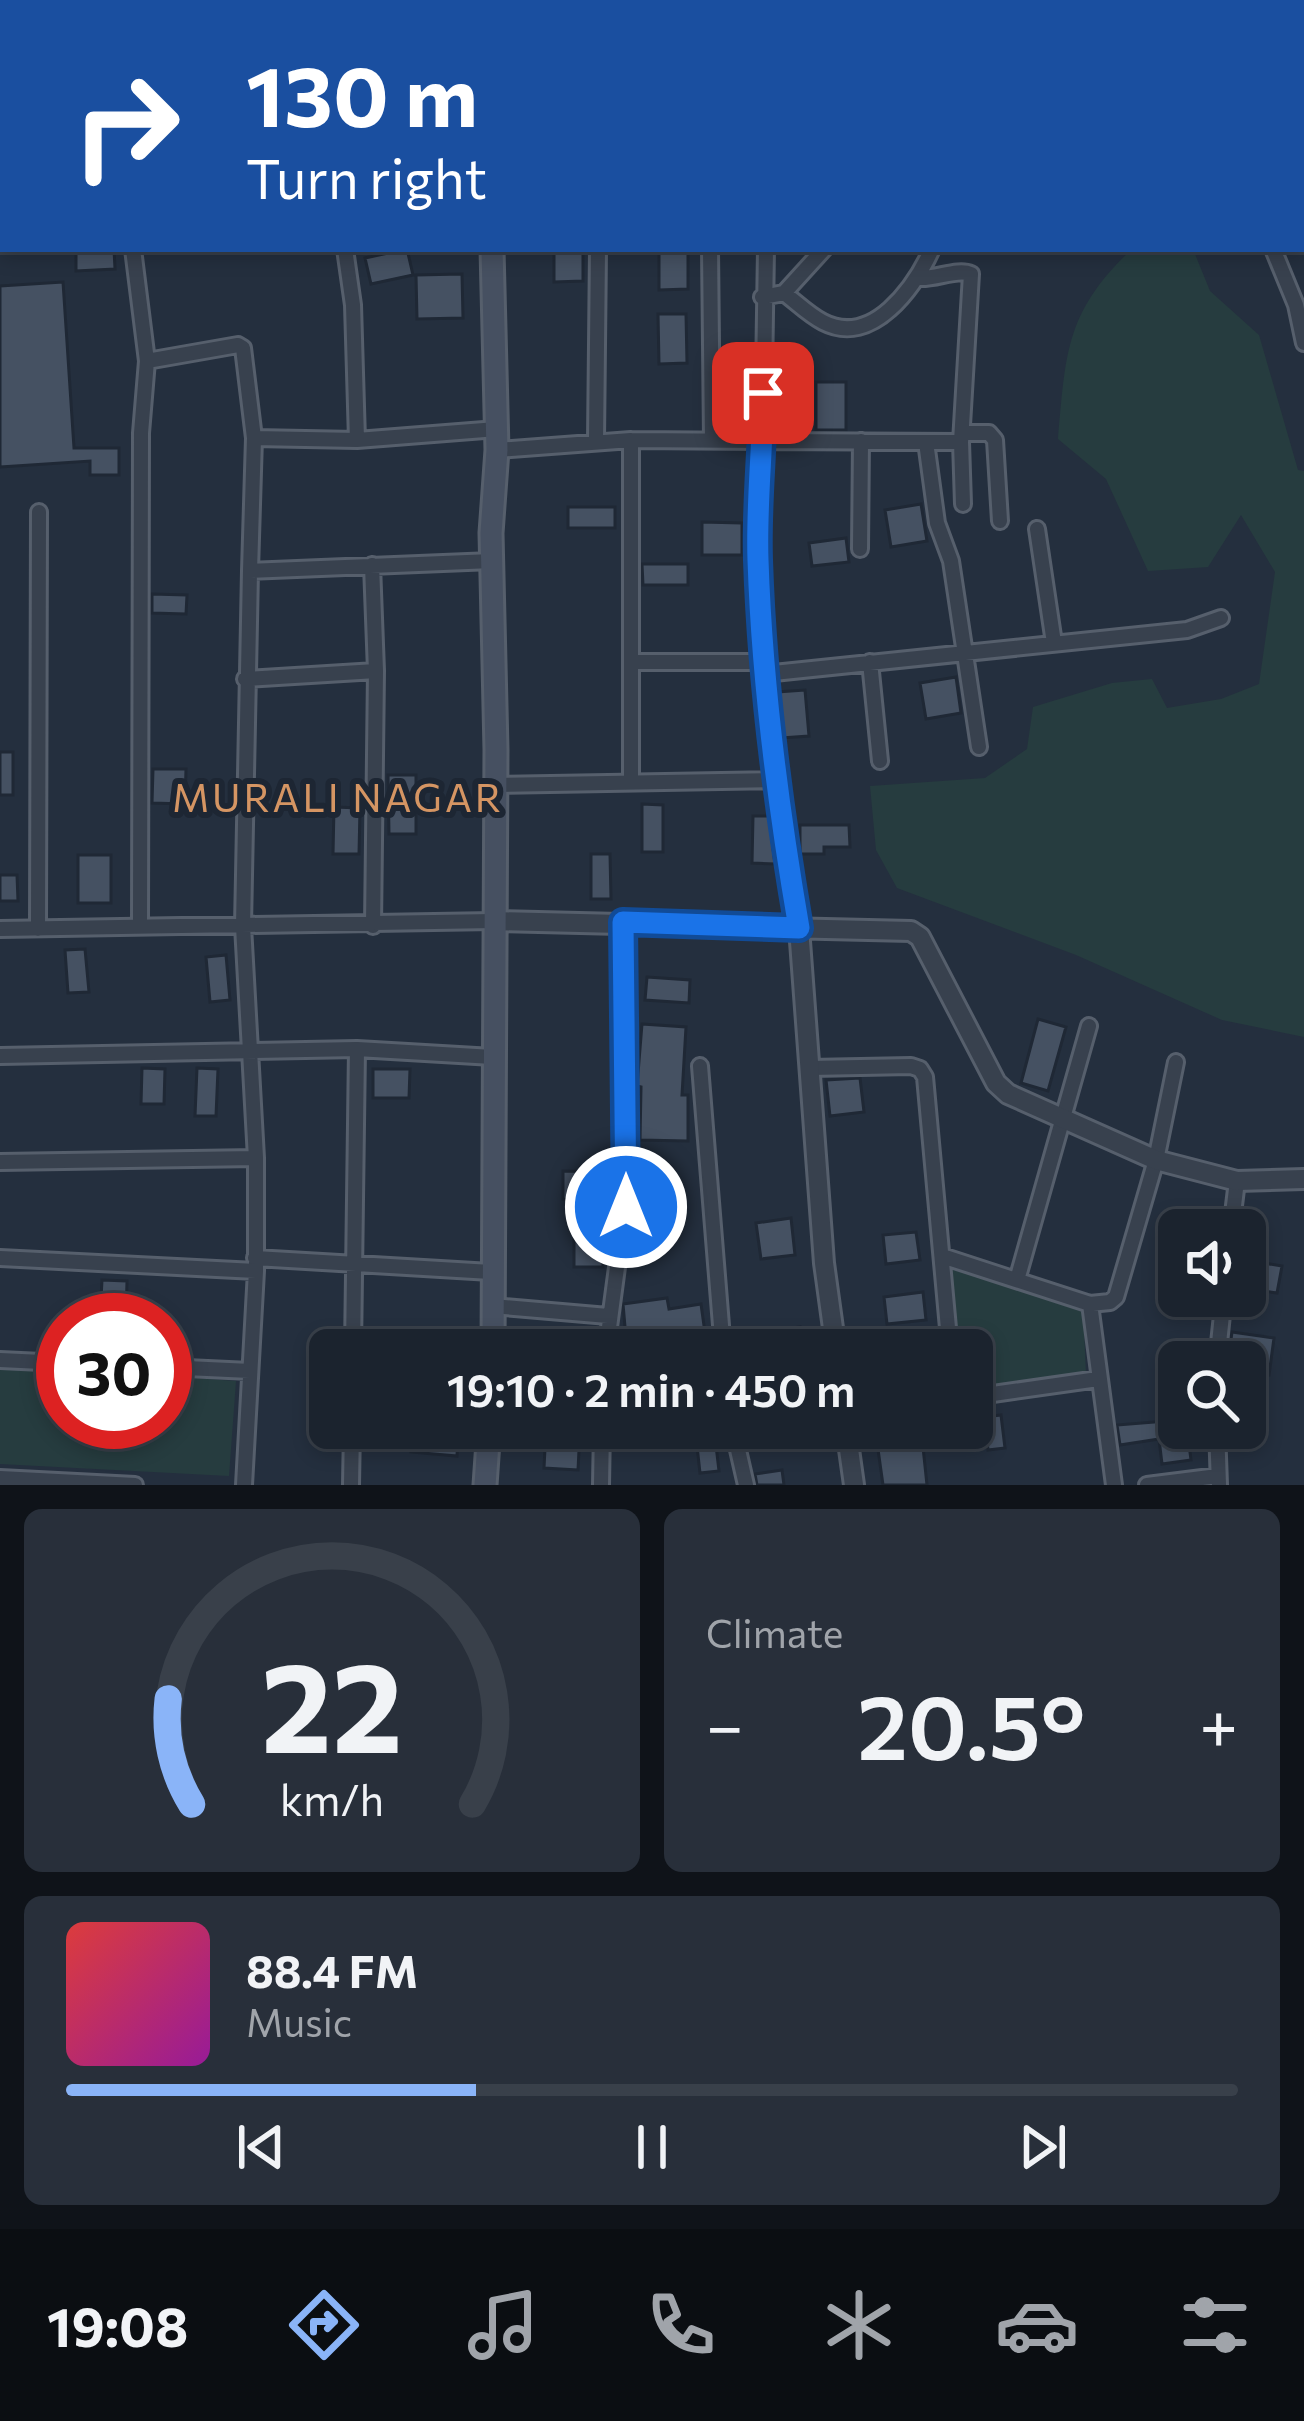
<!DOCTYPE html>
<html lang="en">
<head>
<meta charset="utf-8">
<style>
	:root { --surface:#1b232e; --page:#282f3a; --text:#f1f3f6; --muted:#a0a4aa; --line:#39404a; --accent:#8ab4f8 }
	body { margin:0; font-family:Commissioner,sans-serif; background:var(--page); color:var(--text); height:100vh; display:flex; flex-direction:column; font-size:45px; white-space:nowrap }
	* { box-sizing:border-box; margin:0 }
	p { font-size:39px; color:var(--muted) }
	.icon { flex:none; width:66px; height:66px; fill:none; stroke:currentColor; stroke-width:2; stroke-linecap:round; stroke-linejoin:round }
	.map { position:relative; height:1485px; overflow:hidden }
	.side { display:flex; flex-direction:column; gap:24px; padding:24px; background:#0f1319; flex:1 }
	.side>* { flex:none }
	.top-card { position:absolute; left:0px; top:0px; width:1305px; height:252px; box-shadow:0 6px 18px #0003,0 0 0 3px var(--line); background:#1a4fa0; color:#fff; overflow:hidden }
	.fabs { position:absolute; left:1158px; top:1209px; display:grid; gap:24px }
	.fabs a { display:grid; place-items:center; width:108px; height:108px; border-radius:18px; background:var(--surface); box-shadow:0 6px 18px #0003,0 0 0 3px var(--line); font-size:60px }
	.speed { position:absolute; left:36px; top:1293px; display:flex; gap:24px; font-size:60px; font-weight:700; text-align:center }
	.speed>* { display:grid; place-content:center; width:156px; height:156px; border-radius:50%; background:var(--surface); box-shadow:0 6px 18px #0003,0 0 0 3px var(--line); line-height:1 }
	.speed .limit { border:18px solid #d22; background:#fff; color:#111 }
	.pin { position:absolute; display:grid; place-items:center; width:102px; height:102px; color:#fff; margin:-51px; border-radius:24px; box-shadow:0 6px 18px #0006 }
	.me { position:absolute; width:132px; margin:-66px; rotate:0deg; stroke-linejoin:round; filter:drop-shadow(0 0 9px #0008) }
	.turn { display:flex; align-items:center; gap:42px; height:252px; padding:0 48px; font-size:54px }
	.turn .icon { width:156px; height:156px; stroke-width:2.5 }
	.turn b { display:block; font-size:84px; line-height:102px }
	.big { font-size:90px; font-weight:600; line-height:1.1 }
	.side .widget { flex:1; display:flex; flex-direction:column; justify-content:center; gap:18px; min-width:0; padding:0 42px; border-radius:18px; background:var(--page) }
	.side .dial { align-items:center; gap:0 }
	.dial svg { height:312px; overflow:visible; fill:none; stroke:var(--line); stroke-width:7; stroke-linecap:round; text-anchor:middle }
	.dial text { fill:var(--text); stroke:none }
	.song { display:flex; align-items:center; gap:36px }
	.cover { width:144px; height:144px; border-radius:18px; background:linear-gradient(135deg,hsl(0 70% 55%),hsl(300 70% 35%)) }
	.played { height:12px; border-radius:6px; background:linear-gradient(90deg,var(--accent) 35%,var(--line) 35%) }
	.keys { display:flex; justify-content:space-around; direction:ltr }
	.heat { display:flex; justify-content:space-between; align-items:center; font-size:66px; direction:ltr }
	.side .tiles { flex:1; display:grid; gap:24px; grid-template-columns:1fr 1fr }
	.widget:last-child { grid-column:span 2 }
	.trip { position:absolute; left:309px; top:1329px; width:684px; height:120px; border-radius:18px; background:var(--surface); box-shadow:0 6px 18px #0003,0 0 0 3px var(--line); font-weight:600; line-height:120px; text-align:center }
	.menu { display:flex; height:192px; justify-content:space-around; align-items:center; background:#0b0e12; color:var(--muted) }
	.menu .icon { width:84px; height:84px }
	.menu .on { color:var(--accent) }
	.menu b { font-size:54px; color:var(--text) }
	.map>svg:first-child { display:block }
</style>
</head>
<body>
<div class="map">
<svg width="1304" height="1485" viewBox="0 0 1304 1485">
	<rect width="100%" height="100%" fill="#242f3e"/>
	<path fill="#263c3f" d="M1132,249H1193L1210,291L1259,335L1298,470L1304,471V1037L1222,1020L1076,955L897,888L876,850L870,786L985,778L1027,749L1033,707L1112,683L1152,679L1167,708L1221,699L1259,684L1275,572L1241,515L1208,567L1148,571L1106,479L1058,439C1066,353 1065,312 1132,249Z
		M947,1268L1083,1306L1086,1374L972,1391V1350H956Z
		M0,1364L63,1369V1422H165V1376L236,1381L229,1476L0,1464Z"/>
	<path fill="#455162" stroke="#1f2835" stroke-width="3" d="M76,249H114L115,269L76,271Z
		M407,249L413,275L371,284L365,258Z
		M554,249H583V281L554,282Z
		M659,249H688V289L659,290Z
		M462,274L463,318L417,319L416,275Z
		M63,282L74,448H119V475H90V461L0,467V286Z
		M658,314H686L687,363L659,364Z
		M816,382H846V430H816Z
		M921,504L927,541L891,547L885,510Z
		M568,507H615V528H568Z
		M702,522L742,523V555H702Z
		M846,538L849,562L812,566L809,543Z
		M642,564H688V585H643Z
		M152,594L187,595L186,614L152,613Z
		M956,677L961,713L926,719L920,683Z
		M805,690L809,736L781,738L777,692Z
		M0,752H13V795H0Z
		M153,769H186L185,804L152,803Z
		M388,775H416V834H389Z
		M642,804L663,805V852H642Z
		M334,807L360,808L359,854H333Z
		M753,816H769L775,864L752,863Z
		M800,825H849L850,847H824V854H800Z
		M591,854H610L611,899H591Z
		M78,855H111V903H78Z
		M0,875H17L18,901H0Z
		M85,949L89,992L68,993L65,950Z
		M226,955L230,1000L210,1002L206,957Z
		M647,977L690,980L689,1003L645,1000Z
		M1038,1019L1066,1027L1048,1091L1021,1083Z
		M642,1024L686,1027L682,1095H688V1141L640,1140L641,1087L637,1086Z
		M142,1068L165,1069L164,1104H141Z
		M197,1068L218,1069L216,1116H195Z
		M373,1069H410L409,1098H373Z
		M860,1078L864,1112L830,1116L826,1080Z
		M563,1171L602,1172L601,1200L563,1199Z
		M791,1218L795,1255L761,1259L756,1223Z
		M916,1232L920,1260L886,1264L883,1235Z
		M574,1233H603V1267H574Z
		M1245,1260L1282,1266L1277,1293L1245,1288Z
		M102,1280L127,1281L126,1320L100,1318Z
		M923,1292L926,1320L887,1324L884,1297Z
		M667,1298L669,1309L701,1304L706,1340L627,1350L623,1304Z
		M800,1327L802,1349L771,1350L769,1331Z
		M1232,1332L1274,1338L1269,1375L1245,1372V1362H1228Z
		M1001,1415L1005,1448L988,1450L984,1417Z
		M1179,1420V1428H1187L1191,1460L1162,1464L1159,1439L1120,1445L1117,1425Z
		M695,1428H714L719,1471L700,1473Z
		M875,1428H921L927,1485H883Z
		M413,1432L458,1437L457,1456L411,1452Z
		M545,1448L579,1450L578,1470L544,1468Z
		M782,1470L784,1485H757L755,1474Z"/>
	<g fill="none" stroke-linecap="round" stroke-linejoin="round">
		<defs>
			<path id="minor" d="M8,0V3
				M110,0V3
				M569,0V3
				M834,0L835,3
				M585,3L598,0
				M1016,3L1029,0
				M1293,3L1304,1
				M1302,53L1304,51
				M0,119H3
				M133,249L147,361L141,433L140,926
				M345,249L353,305L357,440
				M710,249L712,439
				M766,249L763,441L961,442
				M1273,249L1296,305L1304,343
				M920,278C936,279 958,268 971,274L961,442L963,504
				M784,293C796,302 809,315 823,322C873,348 915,286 932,249
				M762,297L784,293L824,249
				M147,361L238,345L243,348L254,438L250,571
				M962,433H989L995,440L1000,521
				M254,438L357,440L497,429
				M631,440L763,441C761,477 758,515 758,551C756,677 778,805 799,928
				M596,441L598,249
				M926,442L937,523L951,561L979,747
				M497,450L631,440V783
				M1037,529L1054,643
				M860,549L861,441
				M372,565L376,671L373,926
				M632,662H763
				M870,662L880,761
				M764,674L1187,630L1221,618
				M245,679L376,671
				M495,785L776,780
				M0,929L494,921
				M38,929L39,512
				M357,1049L493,1057
				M0,1056L357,1049L353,1350
				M700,1066L723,1350
				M810,1068L911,1066L920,1069L925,1077L950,1350
				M0,1162L256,1158
				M1231,1230L1237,1181
				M942,1256L1090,1304L1114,1485
				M0,1258L256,1271
				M255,1258L491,1272
				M1017,1280L1089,1026
				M1090,1304L1110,1302L1116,1297L1156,1160L1176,1062
				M492,1306L608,1316
				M606,1350L625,1207L623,922
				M0,1360L63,1363
				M1217,1362L1224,1296
				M165,1367L250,1371
				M972,1397L1098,1379
				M733,1428L746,1485
				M1217,1428L1219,1485
				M0,1478L135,1485
				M244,1485L256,1271V1158L243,926L250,571L492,561
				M351,1485L352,1428
				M601,1485L602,1428
				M1147,1485L1218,1476"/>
			<path id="tertiary" d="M494,921L911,931L920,937L996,1083L1008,1094L1156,1160L1237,1181L1304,1179
				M799,928L824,1263L836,1350
				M846,1428L854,1485"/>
			<path id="secondary" d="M401,0L402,3
				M492,249L497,450L491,533L496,750L493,1350
				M485,1485L489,1428"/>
		</defs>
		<use href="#minor" stroke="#565f6c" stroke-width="20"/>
		<use href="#tertiary" stroke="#565f6c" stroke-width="24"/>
		<use href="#secondary" stroke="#565f6c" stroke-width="27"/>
		<use href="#minor" stroke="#38414e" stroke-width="14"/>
		<use href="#tertiary" stroke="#38414e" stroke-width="18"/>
		<use href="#secondary" stroke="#465061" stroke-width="21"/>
	</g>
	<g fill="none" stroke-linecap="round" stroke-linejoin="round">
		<defs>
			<path id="route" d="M626,1207L623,922L799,928C778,806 762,683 758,560C756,504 763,448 763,393"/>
		</defs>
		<use href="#route" stroke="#114b97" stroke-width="30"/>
		<use href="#route" stroke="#1a73e8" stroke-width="21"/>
	</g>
	<g text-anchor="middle" stroke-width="12" stroke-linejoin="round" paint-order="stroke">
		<g font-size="39" letter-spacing="3" fill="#d59563" stroke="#1d2633">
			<text x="338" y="812">MURALI NAGAR</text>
		</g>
	</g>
</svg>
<div class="fabs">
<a><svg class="icon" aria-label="sound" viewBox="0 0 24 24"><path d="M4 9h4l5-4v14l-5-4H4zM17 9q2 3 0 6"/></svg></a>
<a><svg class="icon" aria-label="search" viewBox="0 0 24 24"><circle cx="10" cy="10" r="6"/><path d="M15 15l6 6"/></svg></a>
</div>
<div class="speed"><div class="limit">30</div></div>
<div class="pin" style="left:763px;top:393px;background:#d93025"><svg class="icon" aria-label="arrive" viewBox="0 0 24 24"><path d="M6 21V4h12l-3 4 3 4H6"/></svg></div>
<svg class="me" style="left:626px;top:1207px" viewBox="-20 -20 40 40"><circle r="17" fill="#1a73e8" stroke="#fff" stroke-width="3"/><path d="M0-11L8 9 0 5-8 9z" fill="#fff"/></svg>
<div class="trip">19:10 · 2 min · 450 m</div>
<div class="top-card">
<div class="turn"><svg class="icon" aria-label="right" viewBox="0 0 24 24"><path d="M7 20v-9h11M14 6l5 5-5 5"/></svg><div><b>130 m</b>Turn right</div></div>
</div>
</div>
<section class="side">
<div class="tiles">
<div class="widget dial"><svg viewBox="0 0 100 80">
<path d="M14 69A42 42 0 1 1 86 69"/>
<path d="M14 69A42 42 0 0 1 8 42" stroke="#8ab4f8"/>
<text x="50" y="56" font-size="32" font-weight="700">22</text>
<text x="50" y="72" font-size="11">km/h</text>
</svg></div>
<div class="widget"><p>Climate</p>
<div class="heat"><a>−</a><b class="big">20.5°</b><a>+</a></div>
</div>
<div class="widget">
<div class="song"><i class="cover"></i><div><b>88.4 FM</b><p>Music</p></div></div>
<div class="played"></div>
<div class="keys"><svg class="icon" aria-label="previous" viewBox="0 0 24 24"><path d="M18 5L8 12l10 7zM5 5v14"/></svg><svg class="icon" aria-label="pause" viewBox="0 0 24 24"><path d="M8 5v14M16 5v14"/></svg><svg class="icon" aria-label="next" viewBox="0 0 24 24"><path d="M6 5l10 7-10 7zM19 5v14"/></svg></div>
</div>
</div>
</section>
<nav class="menu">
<b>19:08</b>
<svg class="icon on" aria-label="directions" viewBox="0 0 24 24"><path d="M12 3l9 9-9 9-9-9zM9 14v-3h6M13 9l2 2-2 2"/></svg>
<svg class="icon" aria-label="music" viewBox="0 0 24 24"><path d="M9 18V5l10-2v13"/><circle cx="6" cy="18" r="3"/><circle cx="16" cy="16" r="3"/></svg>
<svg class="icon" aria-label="phone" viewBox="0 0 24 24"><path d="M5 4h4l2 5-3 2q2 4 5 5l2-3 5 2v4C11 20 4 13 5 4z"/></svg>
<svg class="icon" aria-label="climate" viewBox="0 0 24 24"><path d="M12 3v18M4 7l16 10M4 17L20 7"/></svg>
<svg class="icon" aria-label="car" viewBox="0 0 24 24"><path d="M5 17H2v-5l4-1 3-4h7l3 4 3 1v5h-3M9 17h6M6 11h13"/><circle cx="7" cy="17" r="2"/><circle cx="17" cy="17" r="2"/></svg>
<svg class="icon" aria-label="filters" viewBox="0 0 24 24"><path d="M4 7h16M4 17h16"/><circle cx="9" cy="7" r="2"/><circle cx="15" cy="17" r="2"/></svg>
</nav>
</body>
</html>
